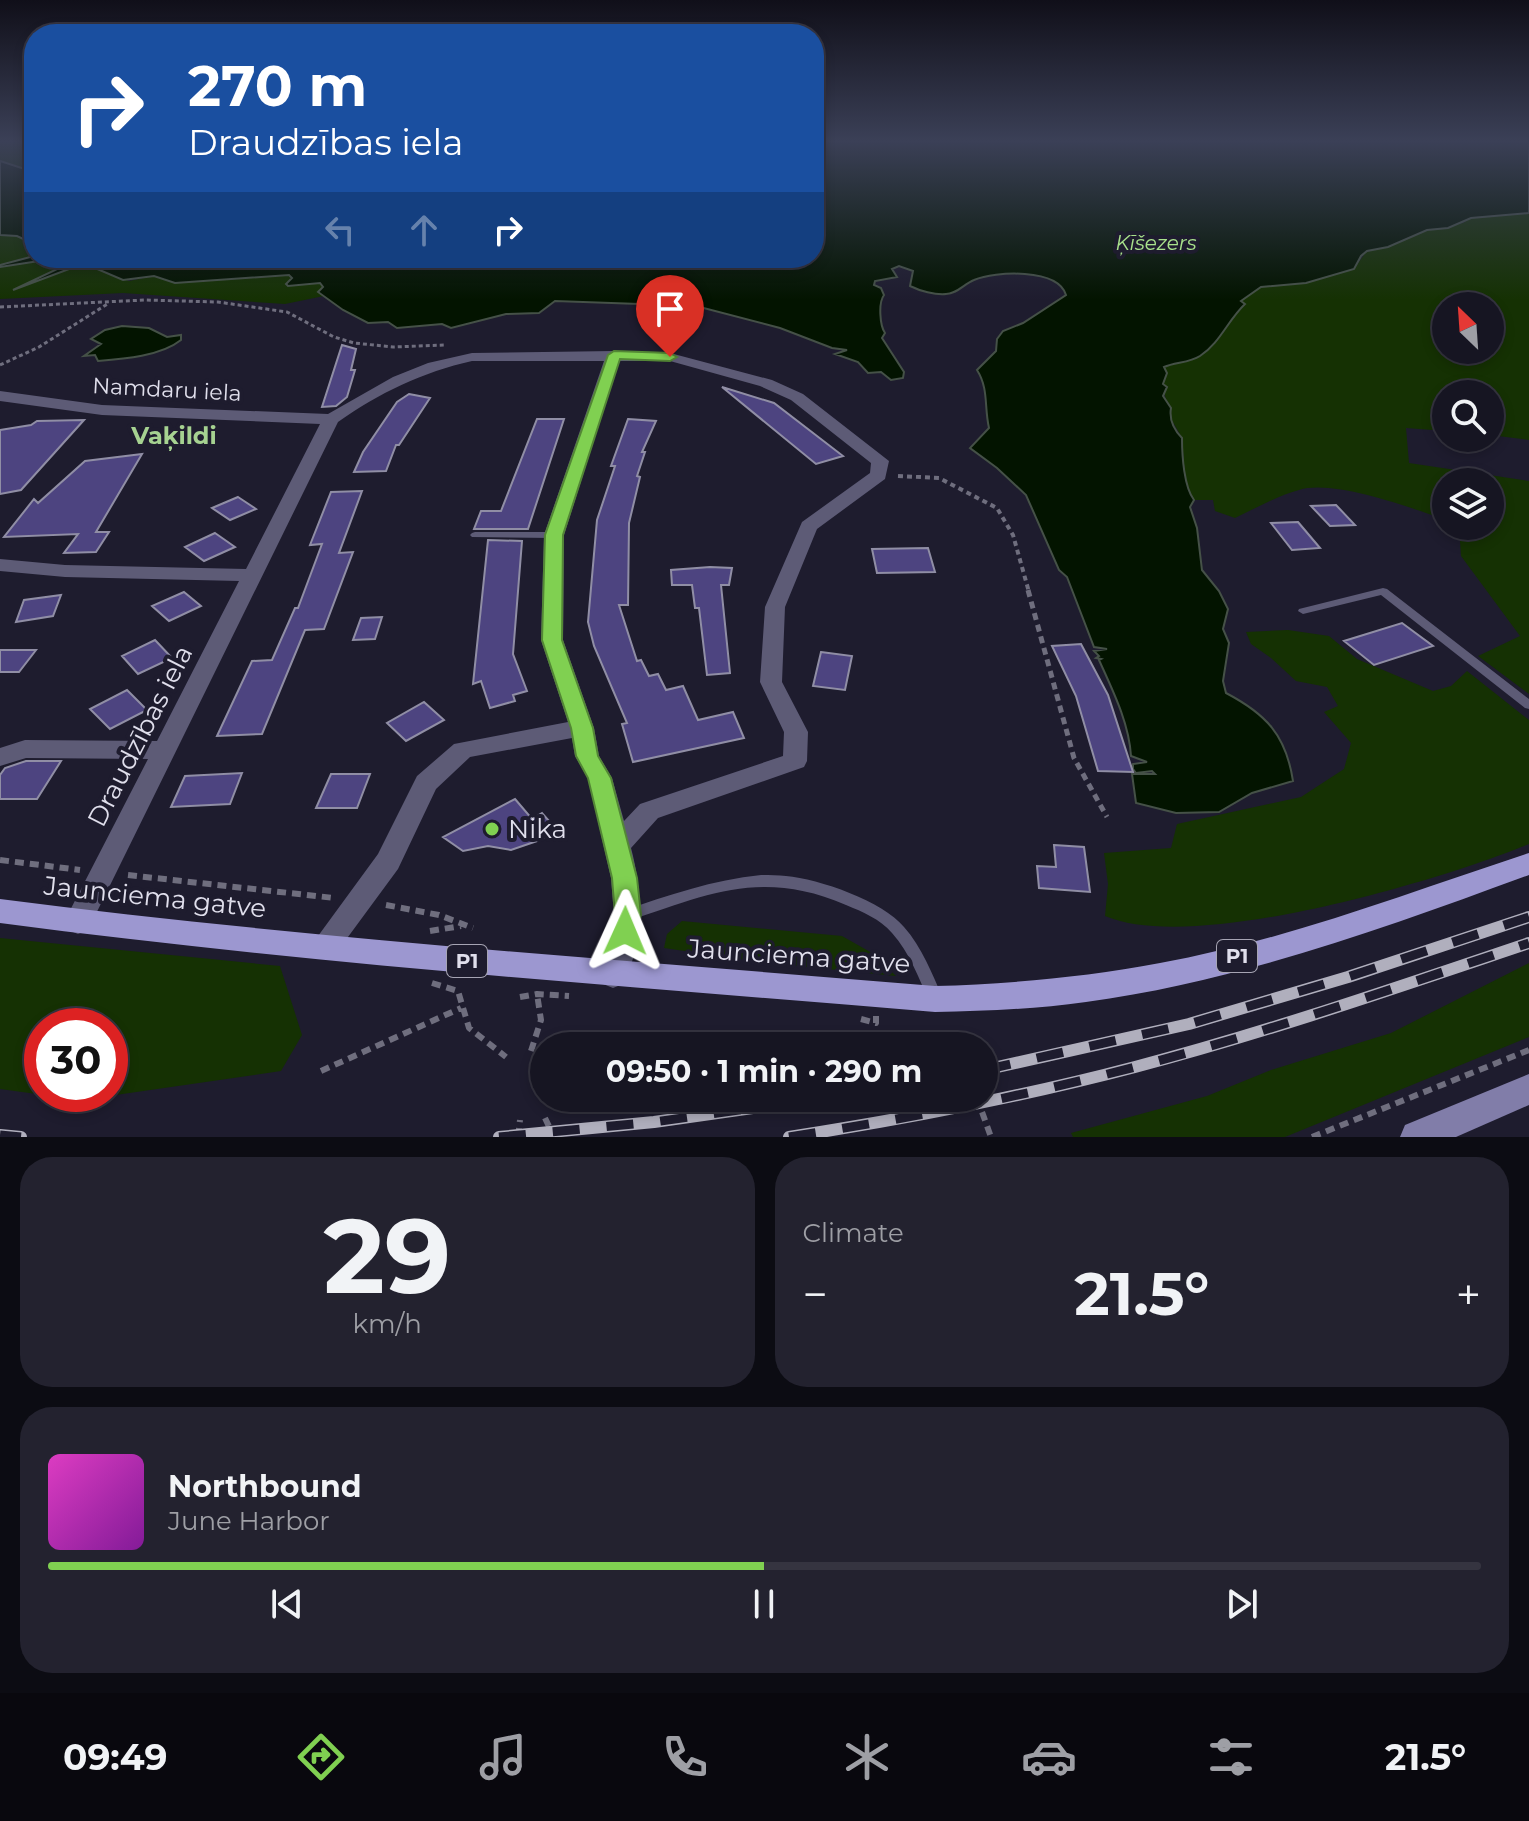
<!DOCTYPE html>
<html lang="en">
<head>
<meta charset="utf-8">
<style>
	:root { --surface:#161522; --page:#23222f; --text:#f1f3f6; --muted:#9e9fa5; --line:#353440; --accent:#80d051 }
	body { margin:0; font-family:Montserrat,sans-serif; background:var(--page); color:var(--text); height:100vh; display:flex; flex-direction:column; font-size:30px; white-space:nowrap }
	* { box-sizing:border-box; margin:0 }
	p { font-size:26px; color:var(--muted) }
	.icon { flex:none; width:44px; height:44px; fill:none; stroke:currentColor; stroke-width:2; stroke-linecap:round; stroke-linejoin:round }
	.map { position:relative; height:1137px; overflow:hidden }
	.panel { display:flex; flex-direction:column; gap:20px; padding:20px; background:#0c0c13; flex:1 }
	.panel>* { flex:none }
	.hud { position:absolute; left:24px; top:24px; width:800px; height:244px; border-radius:32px; box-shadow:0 4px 12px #0003,0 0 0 2px var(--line); background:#1a4fa0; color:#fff; overflow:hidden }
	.needle { width:52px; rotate:335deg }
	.fabs { position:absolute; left:1432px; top:292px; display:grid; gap:16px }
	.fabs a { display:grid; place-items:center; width:72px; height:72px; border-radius:50%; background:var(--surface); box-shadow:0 4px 12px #0003,0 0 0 2px var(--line); font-size:40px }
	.speed { position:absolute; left:24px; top:1008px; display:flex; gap:16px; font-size:40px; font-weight:700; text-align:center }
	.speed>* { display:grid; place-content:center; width:104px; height:104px; border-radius:50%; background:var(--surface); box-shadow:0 4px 12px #0003,0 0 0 2px var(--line); line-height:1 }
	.speed .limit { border:12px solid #d22; background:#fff; color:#111 }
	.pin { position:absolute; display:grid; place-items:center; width:68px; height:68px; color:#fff; margin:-82px -34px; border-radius:50% 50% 50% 0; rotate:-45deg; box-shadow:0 0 8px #0007 }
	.pin .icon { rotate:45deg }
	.me { position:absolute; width:88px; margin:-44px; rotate:1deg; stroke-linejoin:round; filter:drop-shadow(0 0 6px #0008) }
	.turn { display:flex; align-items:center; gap:28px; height:168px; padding:0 32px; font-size:36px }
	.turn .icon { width:104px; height:104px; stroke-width:2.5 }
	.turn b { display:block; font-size:56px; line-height:68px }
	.lanes { display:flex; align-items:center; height:76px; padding:0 32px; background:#0003; justify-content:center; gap:40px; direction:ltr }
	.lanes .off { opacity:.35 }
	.big { font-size:60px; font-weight:700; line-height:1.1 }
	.panel .card { flex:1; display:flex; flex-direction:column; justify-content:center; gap:12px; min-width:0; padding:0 28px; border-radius:32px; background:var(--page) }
	.panel .dial { align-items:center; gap:0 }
	.dial b { font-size:104px; line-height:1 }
	.song { display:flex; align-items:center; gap:24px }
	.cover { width:96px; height:96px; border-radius:12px; background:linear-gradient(135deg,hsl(310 70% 55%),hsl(290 70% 35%)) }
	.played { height:8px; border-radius:4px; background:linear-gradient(90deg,var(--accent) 50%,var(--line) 50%) }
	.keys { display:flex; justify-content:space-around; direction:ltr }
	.heat { display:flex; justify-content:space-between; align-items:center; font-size:44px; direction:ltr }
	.panel .tiles { flex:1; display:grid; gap:20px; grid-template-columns:1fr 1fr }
	.card:last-child { grid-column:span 2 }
	.trip { position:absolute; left:530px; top:1032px; width:468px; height:80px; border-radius:40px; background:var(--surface); box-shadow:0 4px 12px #0003,0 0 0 2px var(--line); font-weight:700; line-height:80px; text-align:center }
	.tab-bar { display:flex; height:128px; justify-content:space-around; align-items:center; background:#09080e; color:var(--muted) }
	.tab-bar .icon { width:56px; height:56px }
	.tab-bar .current { color:var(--accent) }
	.tab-bar b { font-size:36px; color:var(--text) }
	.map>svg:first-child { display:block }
</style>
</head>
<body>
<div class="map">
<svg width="1529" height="1137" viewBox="0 0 1529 1137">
	<rect width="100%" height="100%" fill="#1e1c2e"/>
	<path fill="#153103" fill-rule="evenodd" d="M0,141H34V172L0,161Z
		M1529,213V440L1490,435V394H1446V431L1406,428L1409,463L1529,481V694L1478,656L1520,636L1461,556L1459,526H1490V482H1446V520C1412,508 1333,479 1299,490C1277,496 1256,508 1235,518L1215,511L1213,500H1194L1186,489L1182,438L1170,417L1171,408C1161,393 1164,384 1163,367C1174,362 1186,363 1196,358C1219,347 1227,321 1244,304L1240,302L1261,287L1306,283L1354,269L1366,252L1387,247L1427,230L1463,223L1471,218ZM1446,306H1490V350H1446Z
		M0,235L17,236L34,244V256L16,260L86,266L129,281L154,276L175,283L289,275L295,286L308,282L320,283L323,287L319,292L324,296L285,304L123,293L0,299Z
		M1288,630L1329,636L1357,659L1433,691L1451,686L1467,671L1529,720V844C1439,881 1194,954 1105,916L1108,884L1104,853L1171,848L1177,824L1301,797L1344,769L1351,743L1324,712L1338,706L1327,687L1296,681L1271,658L1251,644L1246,632Z
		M682,921L842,936L872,953L896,976L760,962L664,948L667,934Z
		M0,938L280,966L302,1035L281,1071L81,1100L0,1089ZM110,1026V1094H42V1026Z
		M1529,963V1037L1285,1137H1073L1071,1133L1207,1096L1271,1070L1391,1033Z"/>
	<path fill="#031400" stroke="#455147" stroke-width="2" d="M814,141H1529V213L1471,218L1448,228L1427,230L1388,247L1367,251L1361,256L1354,269L1306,283L1261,287L1241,301L1245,304C1228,320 1220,343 1200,356C1189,363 1175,362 1164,367L1167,373L1163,384L1167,387L1163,396L1171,408C1169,420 1174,430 1182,438C1182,456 1184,487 1194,500L1190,507L1197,528L1202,570L1219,591L1228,609L1223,629L1229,643L1223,681L1226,693C1266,714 1286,735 1293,781L1252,793L1219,812L1176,813L1136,803L1132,774H1155L1152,771L1136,773L1133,769V764L1147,762L1131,756C1129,723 1113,691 1099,660L1101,659L1096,658L1099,656L1094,651L1107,649L1094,647L1067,577L1059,570L1026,495L997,468L970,448L989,428C984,407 989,389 977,370L996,351L997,339L1003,331L1023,323L1066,295C1058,268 995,271 974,280C964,284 957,294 946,294C935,295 920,291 910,286L913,271L899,266L892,269L897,277L875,281L874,285L881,288L884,295C878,303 880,326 885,333L882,338L904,372L903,378L891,380L881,372L868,373L858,362L835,354L847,350L832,348L780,328L696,306L555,301L539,313L506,314L451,328L442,324L397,328L388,322L368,323L343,310L318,292L323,287L320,283L288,286L286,284L292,278L289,275L175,283L154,276L123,280L95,268L77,266L13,290L68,264L39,261L0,267V265L34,256L814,258Z
		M0,161L34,172V182L25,190L26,194L34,197V244L17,236L0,235Z
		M122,326L149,328L167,337L181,335V340C161,356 124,359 98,361L95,355L84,356L101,344L91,339L105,330Z"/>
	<path fill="#4d4480" stroke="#908ea5" stroke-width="2" d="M342,345L356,349L351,370H355L347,397L336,406L322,407Z
		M722,387L774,403L843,456L816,464Z
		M409,394L430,398L399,445H396L386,471L354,472L363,452L397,402Z
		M537,419H564L528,529H474L481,511H501Z
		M628,419L656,421L642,452H645L637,476L640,477L629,523L628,605H619L637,661L641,660L649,676L658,674L666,690L683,686L698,720L733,712L744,738L633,762L622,724L627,723L594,646L588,622L597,520L615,466H611Z
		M84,420L21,490L0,494V430L31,425L37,421Z
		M142,454L96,532H109L96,552L64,553L78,534L4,537L34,499L38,503L85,461Z
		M362,491L339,553L353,552L324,629L305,630L262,734L217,736L252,661L272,660L295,608H298L322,544L310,545L331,492Z
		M238,497L256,509L230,520L212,508Z
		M1336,505L1355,525L1330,526L1311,506Z
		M1298,522L1320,548L1292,550L1271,523Z
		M215,533L235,547L204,561L185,547Z
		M488,540L522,541L513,654L527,691L513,695L515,701L490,708L481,681L473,684Z
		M928,548L935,572L877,573L872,549Z
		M710,567L732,568L729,585H721L730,673L707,675L699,608H695L692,585H672L671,570Z
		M184,592L201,606L169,621L152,606Z
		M61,595L53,616L16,622L24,600Z
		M382,617L375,639L353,640L361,618Z
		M1402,623L1433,646L1374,665L1344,641Z
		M155,640L172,658L138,674L122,656Z
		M1081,644L1108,695L1133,772L1098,771L1076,696L1052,646Z
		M0,650H36L19,672H0Z
		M821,652L852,656L845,690L813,686Z
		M127,690L147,710L110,729L90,709Z
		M424,702L444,720L406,741L387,723Z
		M26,761H61L37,799H0V775L5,768Z
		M242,773L230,804L171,807L185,776Z
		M331,774H370L357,808H316Z
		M515,799L532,819L542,813L557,830L540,840L511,850L488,846L463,851L443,837Z
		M1054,845L1084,847L1090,892L1039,888L1037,866L1056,867Z"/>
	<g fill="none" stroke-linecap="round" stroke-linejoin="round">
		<path stroke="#6f6e7e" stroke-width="3" stroke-dasharray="4 3" stroke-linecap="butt" d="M0,307L145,300L218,302L287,312L334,337L354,343L393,347L445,345
			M0,365L39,347L109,303"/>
		<path stroke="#6f6e7e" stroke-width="4" stroke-dasharray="5 4" stroke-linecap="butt" d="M898,476L939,478L997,508L1013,535L1029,592"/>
		<path stroke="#6f6e7e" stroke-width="5" stroke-dasharray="7 5" stroke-linecap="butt" d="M1028,590L1074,758L1107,817"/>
		<path stroke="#6f6e7e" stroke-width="6" stroke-dasharray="9 6" stroke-linecap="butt" d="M0,860L80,870
			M128,875L334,898
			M386,905L439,915L473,928
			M430,931L461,926
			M432,983L458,991L469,1028L506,1057
			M520,997L537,994L569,996
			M861,1019L876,1023V1016
			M531,1051L541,1020L537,994
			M321,1071L461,1008
			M977,1098L991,1137
			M545,1118L554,1137
			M518,1137L520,1120
			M1312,1137L1529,1050"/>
		<path fill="#5d5b76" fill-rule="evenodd" d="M475,532H554L559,535L554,538L472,537L470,535L472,533Z
			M1383,588L1387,589L1529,699V709L1525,708L1381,595L1303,614L1298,611L1299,609Z
			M761,875C769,875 778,875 786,876C819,879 883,901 904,927C922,947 932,974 943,998L940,1003L935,1005L930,1003C919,979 910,953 892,933C880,919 863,912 846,905C762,869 709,894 628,921L623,919L621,915L623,911C668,895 713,880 761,875Z"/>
		<path fill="#5d5b76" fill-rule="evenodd" d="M614,351L670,353L772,380L803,394L889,461L885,479L817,529L785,607L782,682L808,732L807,761L804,767L658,818L631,848C643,894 645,940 623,984L613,988L603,984L598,975L614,915L611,878L588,778L575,756L572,738L470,757L436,789L398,869L334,956L324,959L314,956L310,947L378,854L417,776L454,744L568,722L541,640L544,535L604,361H472C423,372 379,393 338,422L88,930L78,934L68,930L64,922L148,759L26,758L0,766V748L25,740L157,741L239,581L65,577L0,571V559L65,565L246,569L320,424L102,415L0,401V391L102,405L328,414L393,377L428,363L472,353ZM619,361H670L760,386L791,400L871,463L870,473L802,522L765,607L760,682L784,732L783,756L640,804L624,821L612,778L599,756L594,728L563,640L564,535Z"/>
		<path fill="#817da9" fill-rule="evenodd" d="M1529,1074V1105L1456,1137H1400L1405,1125Z"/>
		<path fill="#9c97d0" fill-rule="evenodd" d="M1529,853V875C1385,928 1239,981 1086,1002C1036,1009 986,1011 935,1012C623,986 311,964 0,923V899C311,939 623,960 935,986C1011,984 1085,977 1160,963C1287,940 1407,893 1529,853Z"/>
		<defs>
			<path id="rail" d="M984,1070L1189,1024L1348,977L1529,917
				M0,1135L21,1137
				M499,1137L654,1122L825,1098
				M789,1137C905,1119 1021,1097 1135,1067C1268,1032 1398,987 1529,943"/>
		</defs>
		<use href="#rail" stroke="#b0afbd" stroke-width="12"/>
		<use href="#rail" stroke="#1e1c2e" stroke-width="9" stroke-dasharray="27" stroke-linecap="butt"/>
	</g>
	<linearGradient id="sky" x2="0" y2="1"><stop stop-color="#100f19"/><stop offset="0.47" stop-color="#3b4057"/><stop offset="1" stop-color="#3b4057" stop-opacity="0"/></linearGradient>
	<rect width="1529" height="300" fill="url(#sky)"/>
	<path fill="#80d051" stroke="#538735" stroke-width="2" d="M614,351L670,353L677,357L670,361L620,359L563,535L562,640L593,728L598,756L611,778L637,878L641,915L634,938L625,942L616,938L612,931L615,915L612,878L588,778L576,756L571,728L542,640L545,535L608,355Z"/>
	<circle fill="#80d051" stroke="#1e1c2e" stroke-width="3" cx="492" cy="829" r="8"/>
	<g text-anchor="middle" stroke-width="8" stroke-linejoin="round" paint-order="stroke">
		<g font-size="20" font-style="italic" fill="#a9e28c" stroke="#1e1c2e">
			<text x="1156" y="250">Ķīšezers</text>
		</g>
		<g fill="#1e1c2e" stroke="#a6a4b3" stroke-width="2">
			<rect x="1217" y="940" width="40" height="32" rx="6"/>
			<rect x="447" y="945" width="40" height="32" rx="6"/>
		</g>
		<g font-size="20" font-weight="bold" fill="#e0dfec">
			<text x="1237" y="963">P1</text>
			<text x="467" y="968">P1</text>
		</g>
		<g font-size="22" fill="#e0dfec" stroke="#1e1c2e">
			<text transform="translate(167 389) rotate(3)" y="8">Namdaru iela</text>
		</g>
		<g font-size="24" font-weight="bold" fill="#a6d291" stroke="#1e1c2e">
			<text x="174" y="444">Vaķildi</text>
		</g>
		<g font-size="26" fill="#e0dfec" stroke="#1e1c2e">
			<text transform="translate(140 736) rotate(-63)" y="9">Draudzības iela</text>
			<text transform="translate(155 897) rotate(6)" y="9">Jaunciema gatve</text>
			<text transform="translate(799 956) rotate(4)" y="9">Jaunciema gatve</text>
		</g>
		<g font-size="26" fill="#e0dfec" stroke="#1e1c2e" text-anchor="start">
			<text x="508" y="838">Nika</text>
		</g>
	</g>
</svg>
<div class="fabs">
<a><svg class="needle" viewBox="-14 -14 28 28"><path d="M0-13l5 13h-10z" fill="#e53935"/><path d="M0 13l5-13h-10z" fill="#9e9fa5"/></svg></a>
<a><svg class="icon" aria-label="search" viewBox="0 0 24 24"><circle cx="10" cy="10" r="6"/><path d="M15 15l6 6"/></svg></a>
<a><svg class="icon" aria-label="layers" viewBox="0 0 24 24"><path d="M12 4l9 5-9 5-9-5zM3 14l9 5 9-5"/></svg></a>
</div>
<div class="speed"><div class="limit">30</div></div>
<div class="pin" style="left:670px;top:357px;background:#d93025"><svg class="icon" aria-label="arrive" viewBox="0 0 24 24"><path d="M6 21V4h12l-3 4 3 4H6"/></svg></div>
<svg class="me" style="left:625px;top:931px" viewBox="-20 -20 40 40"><path d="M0-17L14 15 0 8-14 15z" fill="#80d051" stroke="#fff" stroke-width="4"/></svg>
<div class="trip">09:50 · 1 min · 290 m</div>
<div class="hud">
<div class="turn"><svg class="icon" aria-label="right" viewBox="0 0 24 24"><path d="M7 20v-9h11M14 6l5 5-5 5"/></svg><div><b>270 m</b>Draudzības iela</div></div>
<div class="lanes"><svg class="icon off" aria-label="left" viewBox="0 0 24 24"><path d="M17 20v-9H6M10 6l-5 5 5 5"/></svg><svg class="icon off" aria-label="ahead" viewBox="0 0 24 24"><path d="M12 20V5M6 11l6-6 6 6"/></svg><svg class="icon" aria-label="right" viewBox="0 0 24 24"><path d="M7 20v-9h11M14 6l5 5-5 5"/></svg></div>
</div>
</div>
<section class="panel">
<div class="tiles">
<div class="card dial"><b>29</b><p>km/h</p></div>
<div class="card"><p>Climate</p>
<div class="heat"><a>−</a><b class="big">21.5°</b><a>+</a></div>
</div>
<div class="card">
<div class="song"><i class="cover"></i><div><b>Northbound</b><p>June Harbor</p></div></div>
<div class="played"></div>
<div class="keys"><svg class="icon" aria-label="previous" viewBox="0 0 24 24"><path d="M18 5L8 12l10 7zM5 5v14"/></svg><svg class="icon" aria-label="pause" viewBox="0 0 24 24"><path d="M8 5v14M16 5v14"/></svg><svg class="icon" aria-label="next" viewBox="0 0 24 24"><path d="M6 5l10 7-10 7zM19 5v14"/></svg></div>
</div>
</div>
</section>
<nav class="tab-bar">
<b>09:49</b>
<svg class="icon current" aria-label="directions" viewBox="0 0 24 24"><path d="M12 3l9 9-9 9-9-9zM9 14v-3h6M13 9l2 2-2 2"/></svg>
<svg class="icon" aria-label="music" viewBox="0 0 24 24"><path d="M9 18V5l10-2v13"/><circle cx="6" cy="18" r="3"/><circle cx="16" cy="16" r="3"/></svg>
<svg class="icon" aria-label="phone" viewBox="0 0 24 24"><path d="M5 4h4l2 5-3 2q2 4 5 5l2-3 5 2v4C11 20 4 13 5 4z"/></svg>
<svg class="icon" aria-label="climate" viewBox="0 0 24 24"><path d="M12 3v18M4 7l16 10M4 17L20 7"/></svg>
<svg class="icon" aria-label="car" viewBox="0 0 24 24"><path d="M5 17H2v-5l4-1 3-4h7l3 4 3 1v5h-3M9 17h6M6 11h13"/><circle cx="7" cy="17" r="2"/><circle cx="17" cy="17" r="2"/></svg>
<svg class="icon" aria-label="filters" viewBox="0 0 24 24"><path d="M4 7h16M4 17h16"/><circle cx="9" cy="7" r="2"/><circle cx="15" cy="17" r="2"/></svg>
<b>21.5°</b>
</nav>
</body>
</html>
